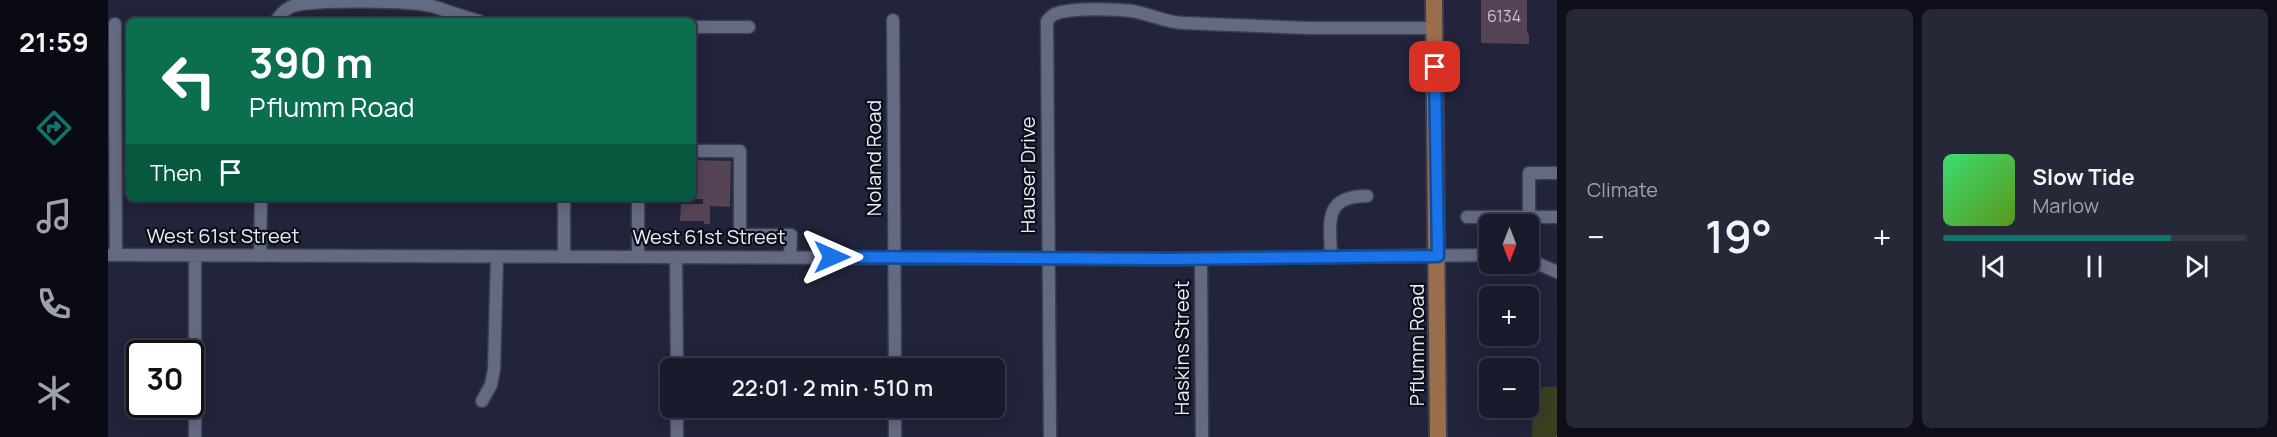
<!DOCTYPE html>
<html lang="en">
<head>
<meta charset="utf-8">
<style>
	:root { --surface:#191b2c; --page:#262838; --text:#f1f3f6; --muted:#9fa1a9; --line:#373948; --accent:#0f766e }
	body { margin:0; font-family:Manrope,sans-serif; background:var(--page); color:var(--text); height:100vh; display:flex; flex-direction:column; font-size:22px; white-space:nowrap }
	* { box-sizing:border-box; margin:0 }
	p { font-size:20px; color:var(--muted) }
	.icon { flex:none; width:33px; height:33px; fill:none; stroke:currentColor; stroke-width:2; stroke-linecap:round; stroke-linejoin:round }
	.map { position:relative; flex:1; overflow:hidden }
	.panel { display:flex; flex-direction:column; gap:9px; padding:9px; background:#0e0f18; width:720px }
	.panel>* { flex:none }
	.hud { position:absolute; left:18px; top:18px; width:570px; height:183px; border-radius:9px; box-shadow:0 3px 15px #0003,0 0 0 2px var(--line); background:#0b6e4f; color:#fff; overflow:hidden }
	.needle { width:39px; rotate:180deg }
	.controls { position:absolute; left:1371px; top:214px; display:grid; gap:12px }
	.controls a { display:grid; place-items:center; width:60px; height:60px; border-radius:9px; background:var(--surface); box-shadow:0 3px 15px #0003,0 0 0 2px var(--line); font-size:30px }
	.speed { position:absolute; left:18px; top:340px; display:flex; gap:12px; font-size:30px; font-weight:700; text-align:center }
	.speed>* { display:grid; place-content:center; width:78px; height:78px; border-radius:50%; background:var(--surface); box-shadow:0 3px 15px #0003,0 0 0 2px var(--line); line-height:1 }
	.speed .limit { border:3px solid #111; border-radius:9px; background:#fff; color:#111 }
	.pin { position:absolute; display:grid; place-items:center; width:51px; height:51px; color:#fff; margin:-26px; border-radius:12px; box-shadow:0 3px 9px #0006 }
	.me { position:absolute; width:66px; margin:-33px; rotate:90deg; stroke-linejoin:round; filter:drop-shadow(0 0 4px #0008) }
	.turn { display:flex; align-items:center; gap:21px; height:126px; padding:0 24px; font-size:27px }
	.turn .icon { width:78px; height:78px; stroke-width:2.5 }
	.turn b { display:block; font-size:42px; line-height:51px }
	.then { display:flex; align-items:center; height:57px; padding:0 24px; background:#0003; gap:12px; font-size:22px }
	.big { font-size:45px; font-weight:600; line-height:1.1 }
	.panel .tile { flex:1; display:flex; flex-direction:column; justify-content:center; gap:9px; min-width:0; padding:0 21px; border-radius:9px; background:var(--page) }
	.song { display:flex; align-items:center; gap:18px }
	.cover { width:72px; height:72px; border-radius:9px; background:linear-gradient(135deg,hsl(140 70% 55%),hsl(90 70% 35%)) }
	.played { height:6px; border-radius:3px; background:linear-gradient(90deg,var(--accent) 75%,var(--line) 75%) }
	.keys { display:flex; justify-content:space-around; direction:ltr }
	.heat { display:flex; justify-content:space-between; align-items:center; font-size:33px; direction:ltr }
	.panel .tiles { flex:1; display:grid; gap:9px; grid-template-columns:repeat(2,1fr) }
	.trip { position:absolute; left:552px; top:358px; width:345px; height:60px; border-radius:9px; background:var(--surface); box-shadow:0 3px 15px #0003,0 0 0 2px var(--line); font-weight:600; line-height:60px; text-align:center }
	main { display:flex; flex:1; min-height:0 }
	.dock { display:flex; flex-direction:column; width:108px; justify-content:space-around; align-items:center; background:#0a0b12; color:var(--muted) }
	.dock .icon { width:42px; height:42px }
	.dock .active { color:var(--accent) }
	.dock b { font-size:27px; color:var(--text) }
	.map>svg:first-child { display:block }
</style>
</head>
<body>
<main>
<nav class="dock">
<b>21:59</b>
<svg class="icon active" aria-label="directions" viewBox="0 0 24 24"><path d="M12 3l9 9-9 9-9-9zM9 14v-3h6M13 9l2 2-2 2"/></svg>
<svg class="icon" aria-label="music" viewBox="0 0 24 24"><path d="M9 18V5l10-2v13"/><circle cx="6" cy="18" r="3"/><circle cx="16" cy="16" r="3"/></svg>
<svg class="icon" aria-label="phone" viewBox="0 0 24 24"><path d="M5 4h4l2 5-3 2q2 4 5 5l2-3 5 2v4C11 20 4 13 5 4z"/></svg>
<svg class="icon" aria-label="climate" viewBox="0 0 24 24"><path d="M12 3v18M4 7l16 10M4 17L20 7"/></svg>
</nav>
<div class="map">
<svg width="1449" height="437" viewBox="0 0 1449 437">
	<rect width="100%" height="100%" fill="#21243a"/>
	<path fill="#394120" d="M1425,387H1449V437H1424Z"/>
	<path fill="#554356" d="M1373,0H1419V32L1421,35V44L1373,43Z
		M585,160L623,161L622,207L602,206V224H596V221H572L573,204H595V199H585Z"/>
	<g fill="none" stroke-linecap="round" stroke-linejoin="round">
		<defs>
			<path id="minor" d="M785,20L787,369
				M168,21C172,15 178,8 185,6C208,0 303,0 327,7C342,12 356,17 371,21
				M7,24L8,255
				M585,27H641
				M585,151H632V235H683L682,257
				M1449,173H1421V217H1449
				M456,198V257
				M530,198V257
				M1359,217H1421
				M0,255L1060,259L1382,255
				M152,256L153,198
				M568,257L569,369
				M1223,257C1222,222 1215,196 1259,196
				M1093,258L1094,437
				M1420,259L1449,272
				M374,401L383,385L386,369L389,257
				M569,408V437
				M787,408V437
				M87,437V256
				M942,437L939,21C941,19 943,16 945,15C959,7 1008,9 1024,11C1042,14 1057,22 1074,23L1200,28H1326"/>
			<path id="major" d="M1326,0L1330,437"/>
		</defs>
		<use href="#minor" stroke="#3c3e50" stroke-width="15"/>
		<use href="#major" stroke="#3c3e50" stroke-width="20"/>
		<path stroke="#85889a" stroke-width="1.5" stroke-dasharray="4.5 4.5" stroke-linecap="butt" d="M1449,437V436"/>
		<use href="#minor" stroke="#656a83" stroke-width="12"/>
		<use href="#major" stroke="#9c6d4c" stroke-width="16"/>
	</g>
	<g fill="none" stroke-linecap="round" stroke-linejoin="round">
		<defs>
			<path id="route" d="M724,257L1060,259L1330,256L1327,67"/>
		</defs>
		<use href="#route" stroke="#114b97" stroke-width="15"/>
		<use href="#route" stroke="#1a73e8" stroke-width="10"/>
	</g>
	<g text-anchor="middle" stroke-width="4.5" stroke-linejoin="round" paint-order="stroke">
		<g font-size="16" fill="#c5c3d2">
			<text x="1396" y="22">6134</text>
		</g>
		<g font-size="20" fill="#eaeefc" stroke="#0d0e18">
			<text transform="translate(766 158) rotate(-90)" y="7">Noland Road</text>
			<text transform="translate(920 175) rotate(-90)" y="7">Hauser Drive</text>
			<text x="115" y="243">West 61st Street</text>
			<text x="601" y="244">West 61st Street</text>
			<text transform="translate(1309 345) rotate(-90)" y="7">Pflumm Road</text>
			<text transform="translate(1074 348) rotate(-90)" y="7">Haskins Street</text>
		</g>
	</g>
</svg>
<div class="controls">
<a><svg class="needle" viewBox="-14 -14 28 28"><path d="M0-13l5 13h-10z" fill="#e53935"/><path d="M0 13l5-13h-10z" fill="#9fa1a9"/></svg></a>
<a>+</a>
<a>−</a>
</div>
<div class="speed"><div class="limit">30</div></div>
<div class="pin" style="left:1327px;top:67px;background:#d93025"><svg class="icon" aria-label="arrive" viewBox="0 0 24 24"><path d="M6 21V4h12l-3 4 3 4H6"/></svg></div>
<svg class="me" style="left:724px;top:257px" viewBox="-20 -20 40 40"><path d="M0-17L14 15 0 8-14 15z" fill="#1a73e8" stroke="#fff" stroke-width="4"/></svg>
<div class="trip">22:01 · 2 min · 510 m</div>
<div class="hud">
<div class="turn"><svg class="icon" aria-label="left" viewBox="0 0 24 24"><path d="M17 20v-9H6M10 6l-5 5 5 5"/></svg><div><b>390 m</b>Pflumm Road</div></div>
<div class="then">Then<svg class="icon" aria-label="arrive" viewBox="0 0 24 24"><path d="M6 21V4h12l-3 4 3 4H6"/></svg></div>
</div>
</div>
<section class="panel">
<div class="tiles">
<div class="tile"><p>Climate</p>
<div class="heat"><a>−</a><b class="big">19°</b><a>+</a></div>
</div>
<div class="tile">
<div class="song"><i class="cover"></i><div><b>Slow Tide</b><p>Marlow</p></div></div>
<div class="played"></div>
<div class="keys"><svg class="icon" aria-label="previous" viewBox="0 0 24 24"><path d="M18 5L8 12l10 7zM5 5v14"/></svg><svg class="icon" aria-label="pause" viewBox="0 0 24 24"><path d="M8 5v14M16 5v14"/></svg><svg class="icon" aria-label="next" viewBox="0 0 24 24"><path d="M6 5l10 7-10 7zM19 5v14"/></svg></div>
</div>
</div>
</section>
</main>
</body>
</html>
